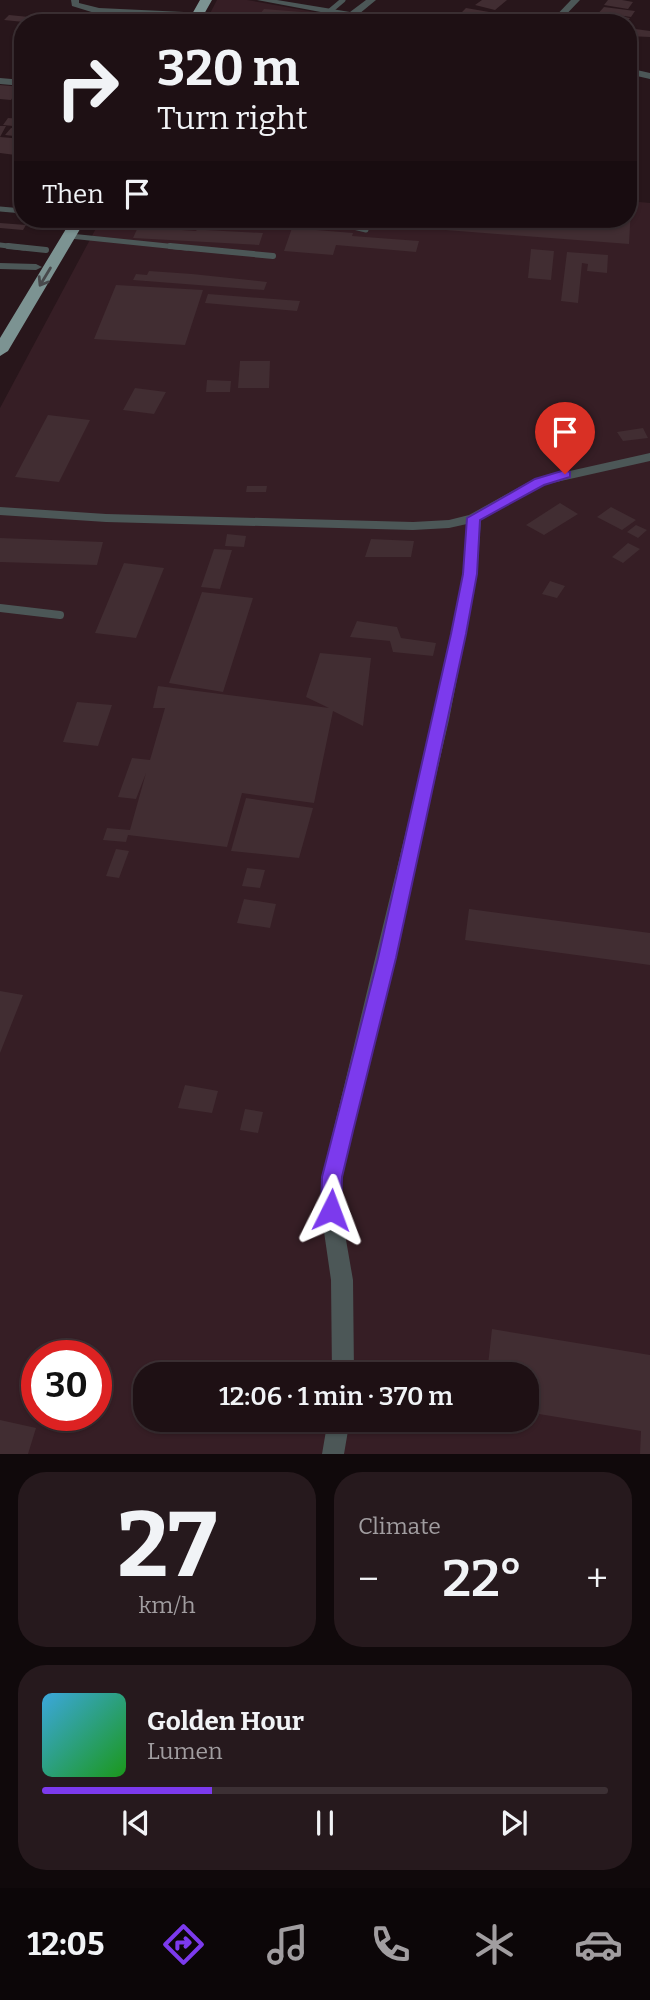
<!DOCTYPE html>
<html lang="en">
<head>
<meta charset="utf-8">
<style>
	:root { --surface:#1e1014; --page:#26191d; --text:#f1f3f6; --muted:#a19da0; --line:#3c3034; --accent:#7c3aed }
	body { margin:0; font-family:Bitter,serif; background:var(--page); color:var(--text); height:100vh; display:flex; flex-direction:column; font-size:26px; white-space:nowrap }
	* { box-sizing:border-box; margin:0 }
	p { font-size:23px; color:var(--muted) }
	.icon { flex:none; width:38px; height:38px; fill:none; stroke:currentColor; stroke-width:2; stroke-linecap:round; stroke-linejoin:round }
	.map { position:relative; height:1454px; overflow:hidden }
	.side { display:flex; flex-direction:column; gap:18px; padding:18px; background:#10090b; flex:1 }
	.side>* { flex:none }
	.hud { position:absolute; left:14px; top:14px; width:623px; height:214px; border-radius:28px; box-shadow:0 2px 5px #0004,0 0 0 2px var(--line); background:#1e1014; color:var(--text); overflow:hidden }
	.speed { position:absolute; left:21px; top:1340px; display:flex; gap:14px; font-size:35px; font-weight:700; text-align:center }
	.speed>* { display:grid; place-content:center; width:91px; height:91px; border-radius:50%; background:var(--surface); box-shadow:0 2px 5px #0004,0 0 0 2px var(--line); line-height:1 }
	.speed .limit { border:10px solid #d22; background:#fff; color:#111 }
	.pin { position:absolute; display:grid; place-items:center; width:60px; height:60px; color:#fff; margin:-72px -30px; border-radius:50% 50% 50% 0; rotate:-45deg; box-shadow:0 0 7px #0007 }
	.pin .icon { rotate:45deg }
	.me { position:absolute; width:77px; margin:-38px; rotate:3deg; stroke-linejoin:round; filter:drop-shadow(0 0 5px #0008) }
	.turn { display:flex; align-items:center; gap:24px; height:147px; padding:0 28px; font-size:32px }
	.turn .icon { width:91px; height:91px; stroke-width:2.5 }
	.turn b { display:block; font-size:49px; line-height:60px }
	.then { display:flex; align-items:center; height:66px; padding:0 28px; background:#0003; gap:14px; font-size:26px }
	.big { font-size:52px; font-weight:600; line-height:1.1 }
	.side .tile { flex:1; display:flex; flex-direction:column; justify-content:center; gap:10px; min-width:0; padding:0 24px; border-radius:28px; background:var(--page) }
	.side .dial { align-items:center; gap:0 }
	.dial b { font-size:91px; line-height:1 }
	.song { display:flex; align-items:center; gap:21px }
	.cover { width:84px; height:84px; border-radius:10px; background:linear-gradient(135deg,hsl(200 70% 55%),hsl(120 70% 35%)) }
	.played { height:7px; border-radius:4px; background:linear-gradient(90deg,var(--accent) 30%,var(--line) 30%) }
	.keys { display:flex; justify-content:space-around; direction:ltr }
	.heat { display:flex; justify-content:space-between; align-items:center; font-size:38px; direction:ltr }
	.side .tiles { flex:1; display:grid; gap:18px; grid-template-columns:1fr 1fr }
	.tile:last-child { grid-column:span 2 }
	.trip { position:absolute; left:133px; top:1362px; width:406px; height:70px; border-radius:28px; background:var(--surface); box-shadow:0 2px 5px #0004,0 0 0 2px var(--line); font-weight:600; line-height:70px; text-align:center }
	.tabs { display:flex; height:112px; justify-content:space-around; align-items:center; background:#0c0608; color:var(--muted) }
	.tabs .icon { width:49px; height:49px }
	.tabs .active { color:var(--accent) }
	.tabs b { font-size:32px; color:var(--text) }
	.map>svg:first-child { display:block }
</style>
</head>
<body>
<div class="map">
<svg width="650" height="1454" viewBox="0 0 650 1454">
	<rect width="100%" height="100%" fill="#28161b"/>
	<path fill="#361e25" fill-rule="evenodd" d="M217,0H247L375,23H205Z
		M628,201L650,203V1454H0V408L101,219H628ZM37,1356H96V1416H37ZM145,1374H527V1419H145Z"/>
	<path fill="#412d32" d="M482,0H507L495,10L475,5Z
		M608,0H622L633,2L628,9L604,5Z
		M604,7L635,11L631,17L602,13L630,18L626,23L593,19Z
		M466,8L495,13L485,23L456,18Z
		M264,9L302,12L298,19L287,18L285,23H253L256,17L285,18L259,15Z
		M9,15L29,17L24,22L4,20Z
		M116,15L139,16L135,23H111Z
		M314,17L347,19L346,23H306L308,18Z
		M628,28L650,31V37L628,36Z
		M0,85L23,87V93H16L11,100L0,99Z
		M8,118L23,119V127L3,125Z
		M0,126H6L0,137L23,139V156L0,153Z
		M11,128L23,129V137L5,135Z
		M628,206L631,207L629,244L381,225L383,219H628Z
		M204,220L212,222L206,230L263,233L259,245L133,238L138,227L196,231Z
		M0,223L26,225L23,230L0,228Z
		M292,228L353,233L352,236L419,241L416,252L336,245L333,255L284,251Z
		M531,249L554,251L551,280L528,278Z
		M567,252L608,255L607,273L587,271L588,264L582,263L578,303L561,301Z
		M149,271L192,274L267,282L264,290L133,280L136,274L147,275Z
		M116,285L203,290L185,345L94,339Z
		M208,294L300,301L297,311L205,303Z
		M240,361H270L269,388H238Z
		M207,380L231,381L230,392H206Z
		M135,388L166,392L154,414L123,410Z
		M48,415L90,420L59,482L15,477Z
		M643,428L648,438L623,441L617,432Z
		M580,432L586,444L541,449L536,437Z
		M247,486H267L266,492H246Z
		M560,503L578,514L544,535L526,525Z
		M611,507L636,520L622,530L597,517Z
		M636,525L647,530L638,538L627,532Z
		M227,534L246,536L244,547L225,546Z
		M0,538L103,542L97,565L0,562Z
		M371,539L414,541L411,557H365Z
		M628,543L640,549L623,563L612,557Z
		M214,549L232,550L220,589L201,587Z
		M124,563L164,568L136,638L95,633Z
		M550,581L565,586L557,598L542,594Z
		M202,592L253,598L223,692L169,683Z
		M357,621L397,627L401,638L436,643L433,656L393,652L390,641L350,637Z
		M320,653L371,658L363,726L333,711L314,803L242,793L227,847L128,835L126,842L103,840L107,828L130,830L146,773L136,799L118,797L132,758L150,760L165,708H153L158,686L329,708L306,697Z
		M77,702L112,705L98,746L63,742Z
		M246,798L313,808L299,858L231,851Z
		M116,849L129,851L119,878L106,876Z
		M247,868L265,870L260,888L242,886Z
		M244,899L276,904L270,928L237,923Z
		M469,909L650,933V965L465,940Z
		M0,991L23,995L0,1053Z
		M185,1085L218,1091L212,1113L178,1108Z
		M245,1109L263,1112L258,1133L240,1130Z
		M492,1329L650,1355V1454H640L641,1431L527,1412V1374H487Z
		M0,1420L36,1428L28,1454H0Z"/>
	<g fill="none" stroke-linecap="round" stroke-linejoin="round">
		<path stroke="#4c5757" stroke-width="5" d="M330,11L343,0
			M198,14L239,17L243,20L241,23
			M0,209L23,211
			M320,219L366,230
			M70,236L187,248
			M0,245L24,248"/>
		<path stroke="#4c5757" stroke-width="6" d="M8,246L46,250
			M170,246L273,256"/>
		<path stroke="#4c5757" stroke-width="8" d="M0,608L60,615"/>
		<path fill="#4c5757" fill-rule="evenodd" d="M71,0H79V3L99,8L184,12L188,15L184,18L98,14L72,6Z
			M257,0H277L350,12L366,0H376L359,14L400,23H379Z
			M571,0H580L558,23H549Z
			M628,68L650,73V79L628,74Z
			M0,78L23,80V86L0,84Z
			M0,263L36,264L42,267L36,270L0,269Z
			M650,453V461L543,485L481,520L477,574L449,720L342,1177L341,1211L353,1280L354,1374H332L331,1280L321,1211L322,1177L433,720L463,574L467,524L449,528L413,530L106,522L0,515V507L106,514L413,522L449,520L469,515L534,479Z
			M328,1419H350L344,1454H322Z"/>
		<path fill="#7c9392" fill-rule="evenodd" d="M200,0H212L199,23H187Z
			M72,219H86L8,351L0,356V338Z"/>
	</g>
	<defs><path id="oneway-shaft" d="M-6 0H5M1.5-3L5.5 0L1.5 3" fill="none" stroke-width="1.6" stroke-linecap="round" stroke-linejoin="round" transform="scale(1.75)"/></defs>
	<use stroke="#48494c" href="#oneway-shaft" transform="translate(45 277) rotate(121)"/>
	<path fill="#7c3aed" stroke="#51269a" stroke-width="2" d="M565,470L570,472V477L544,485L480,520L477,574L466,634L396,958L353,1131L342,1177L341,1210L338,1217L331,1220L324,1217L321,1210L322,1177L378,958L451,634L463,574L467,518L535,479Z"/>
</svg>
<div class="speed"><div class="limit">30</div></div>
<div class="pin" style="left:565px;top:474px;background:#d93025"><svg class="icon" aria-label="arrive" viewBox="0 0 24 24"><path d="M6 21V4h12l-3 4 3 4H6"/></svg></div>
<svg class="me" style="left:331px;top:1210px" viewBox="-20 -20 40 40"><path d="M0-17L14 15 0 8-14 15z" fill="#7c3aed" stroke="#fff" stroke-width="4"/></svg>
<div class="trip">12:06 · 1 min · 370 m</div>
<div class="hud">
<div class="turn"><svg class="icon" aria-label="right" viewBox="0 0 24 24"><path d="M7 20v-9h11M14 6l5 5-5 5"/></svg><div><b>320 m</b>Turn right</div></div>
<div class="then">Then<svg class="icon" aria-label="arrive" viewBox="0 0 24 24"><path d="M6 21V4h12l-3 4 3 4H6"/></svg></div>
</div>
</div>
<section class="side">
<div class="tiles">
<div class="tile dial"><b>27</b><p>km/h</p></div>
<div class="tile"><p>Climate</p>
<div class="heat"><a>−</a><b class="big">22°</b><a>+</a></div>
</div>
<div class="tile">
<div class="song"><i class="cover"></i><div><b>Golden Hour</b><p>Lumen</p></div></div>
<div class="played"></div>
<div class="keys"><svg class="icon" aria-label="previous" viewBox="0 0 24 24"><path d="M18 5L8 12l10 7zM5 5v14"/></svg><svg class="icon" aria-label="pause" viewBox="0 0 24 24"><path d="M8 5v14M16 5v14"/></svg><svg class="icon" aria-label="next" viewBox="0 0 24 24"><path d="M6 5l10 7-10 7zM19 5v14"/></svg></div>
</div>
</div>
</section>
<nav class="tabs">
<b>12:05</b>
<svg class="icon active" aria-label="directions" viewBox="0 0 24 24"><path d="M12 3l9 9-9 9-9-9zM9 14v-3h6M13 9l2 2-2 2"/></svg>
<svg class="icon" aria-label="music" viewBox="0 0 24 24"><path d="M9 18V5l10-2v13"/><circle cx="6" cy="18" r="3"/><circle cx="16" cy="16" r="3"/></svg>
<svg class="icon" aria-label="phone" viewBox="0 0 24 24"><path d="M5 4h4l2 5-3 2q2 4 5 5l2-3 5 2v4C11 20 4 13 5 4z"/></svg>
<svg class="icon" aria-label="climate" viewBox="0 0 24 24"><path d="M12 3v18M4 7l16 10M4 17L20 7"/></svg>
<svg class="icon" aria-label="car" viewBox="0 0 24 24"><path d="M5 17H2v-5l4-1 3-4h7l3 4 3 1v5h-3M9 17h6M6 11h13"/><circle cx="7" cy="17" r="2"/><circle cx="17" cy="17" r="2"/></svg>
</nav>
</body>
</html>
